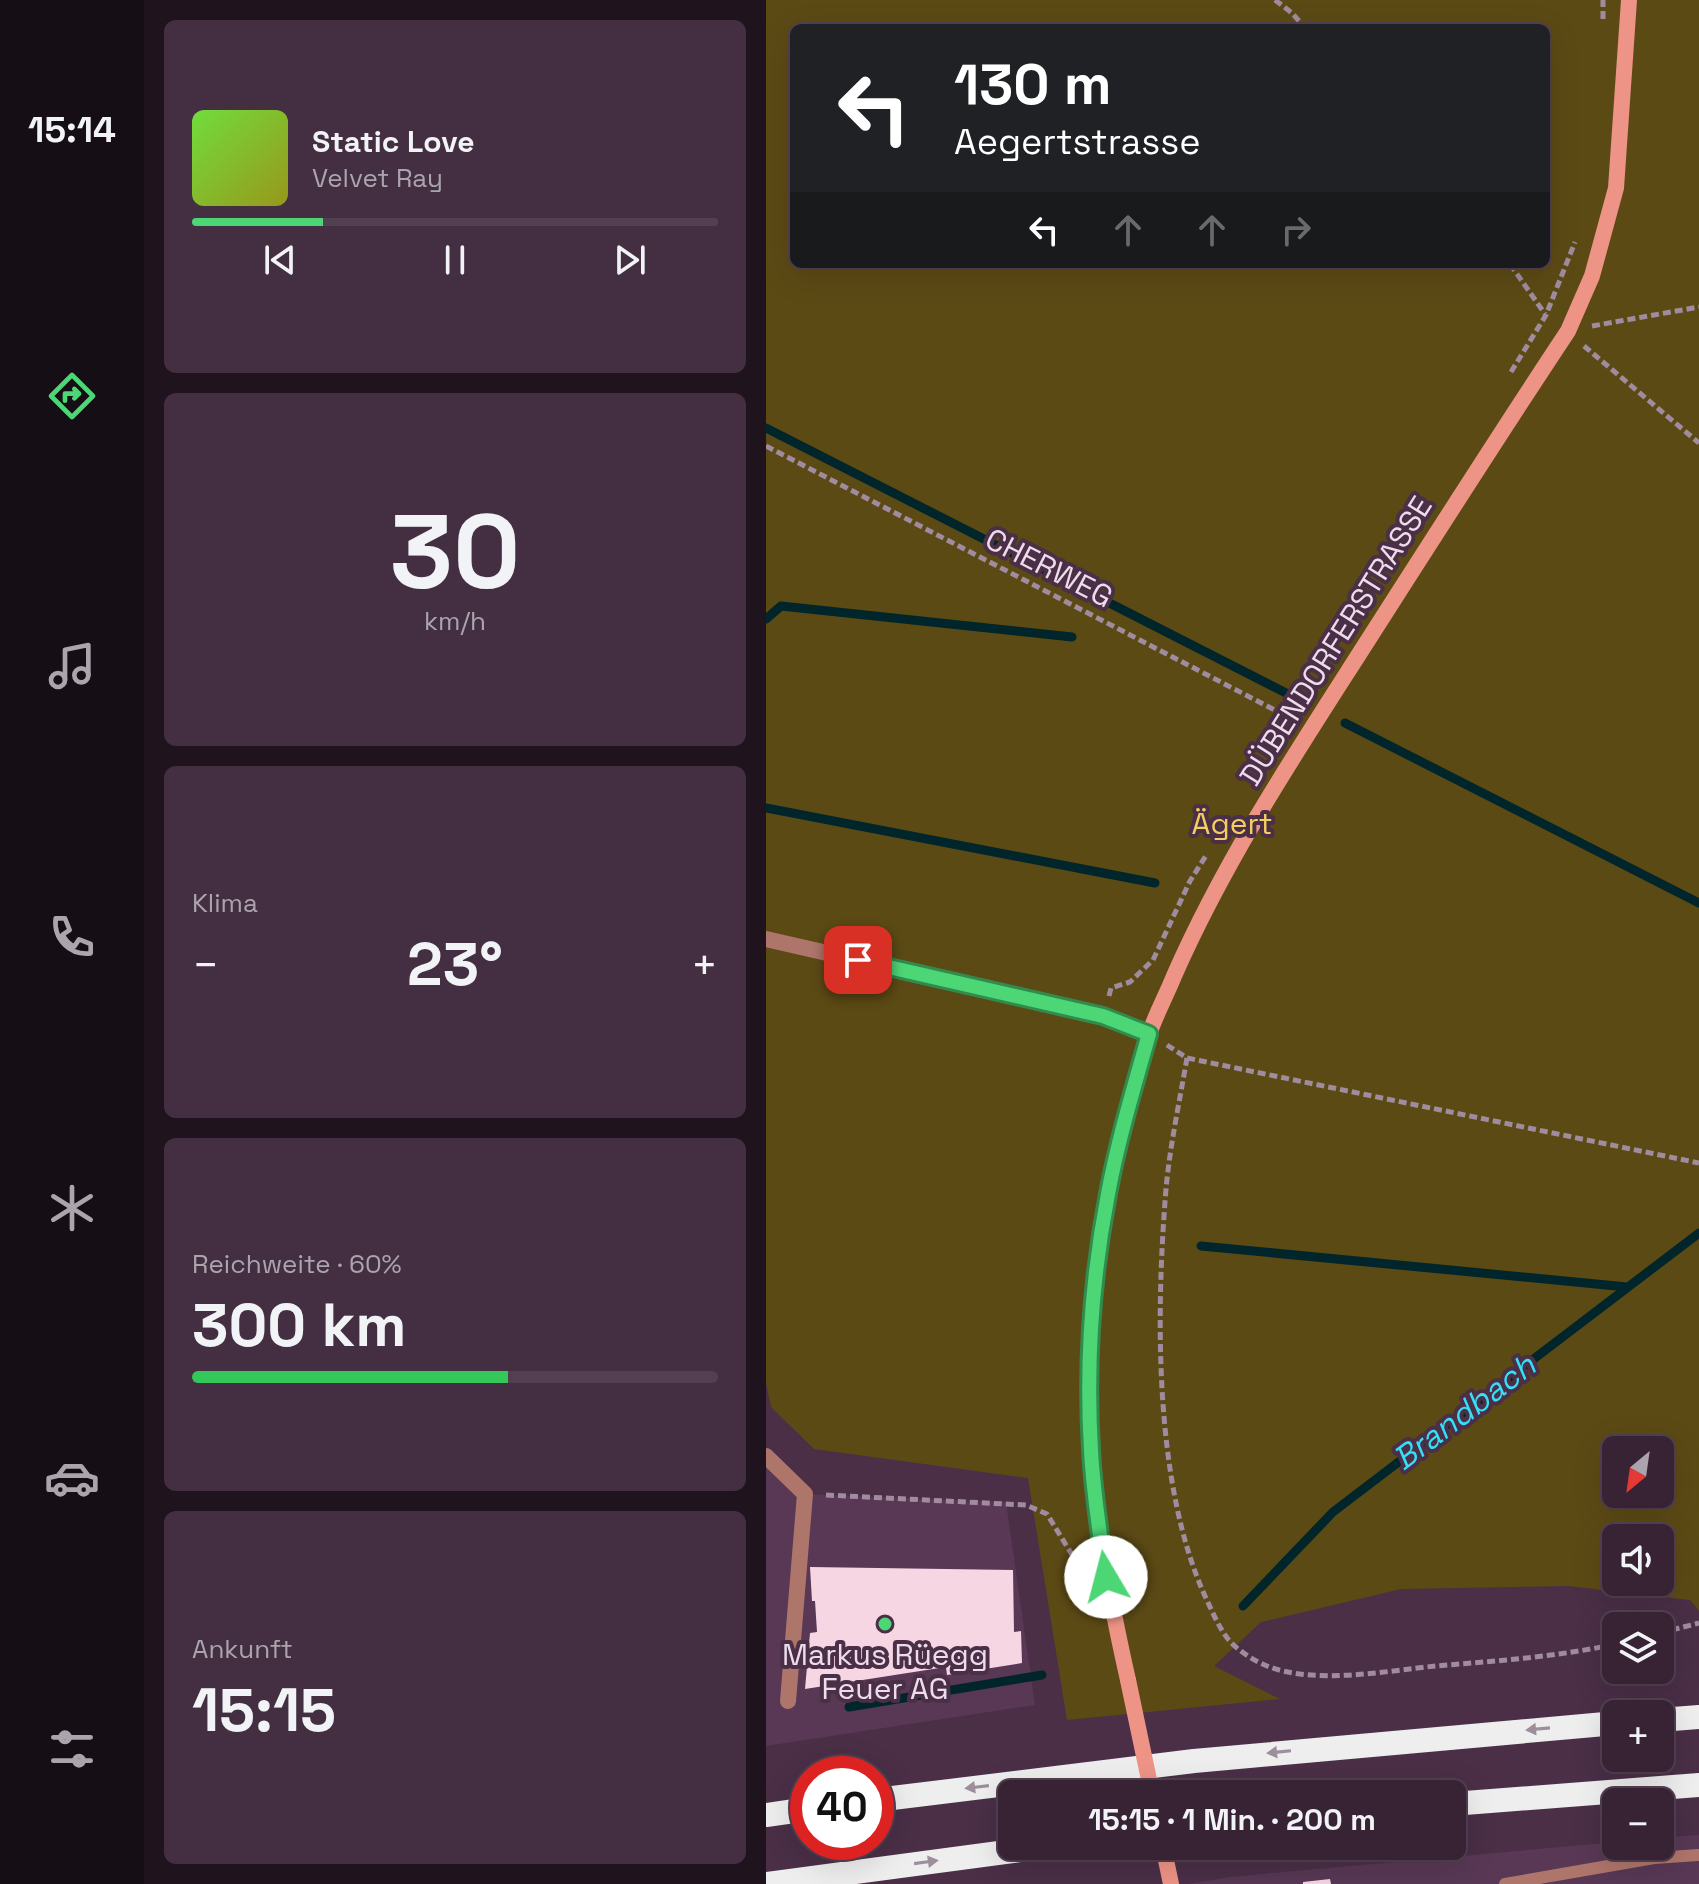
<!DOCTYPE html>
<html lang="de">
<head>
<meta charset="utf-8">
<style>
	:root { --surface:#382335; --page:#432f41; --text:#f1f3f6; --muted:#aba4ad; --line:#524050; --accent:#4cd676 }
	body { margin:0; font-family:"Space Grotesk",sans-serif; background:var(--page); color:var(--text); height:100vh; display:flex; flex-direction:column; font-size:30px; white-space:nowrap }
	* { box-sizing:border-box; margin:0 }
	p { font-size:26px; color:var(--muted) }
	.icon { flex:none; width:44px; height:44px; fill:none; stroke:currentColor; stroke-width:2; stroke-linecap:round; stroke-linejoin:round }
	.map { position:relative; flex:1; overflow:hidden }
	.panel { display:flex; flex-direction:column; gap:20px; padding:20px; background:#1f131d; width:622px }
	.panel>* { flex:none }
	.guide { position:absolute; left:24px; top:24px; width:760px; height:244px; border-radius:12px; box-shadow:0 8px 32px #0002,0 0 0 2px var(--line); background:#202124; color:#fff; overflow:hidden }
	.needle { width:52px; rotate:209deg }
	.fabs { position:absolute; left:836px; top:1436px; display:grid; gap:16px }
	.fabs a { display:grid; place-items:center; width:72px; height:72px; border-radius:12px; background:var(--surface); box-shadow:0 8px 32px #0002,0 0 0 2px var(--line); font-size:40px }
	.speed { position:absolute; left:24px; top:1756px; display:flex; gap:16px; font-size:40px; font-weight:700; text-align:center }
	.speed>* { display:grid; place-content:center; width:104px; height:104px; border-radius:50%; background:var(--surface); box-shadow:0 8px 32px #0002,0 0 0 2px var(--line); line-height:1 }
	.speed .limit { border:12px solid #d22; background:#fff; color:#111 }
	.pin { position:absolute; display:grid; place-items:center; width:68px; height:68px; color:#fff; margin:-34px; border-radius:16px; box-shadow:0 4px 12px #0006 }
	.me { position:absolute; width:88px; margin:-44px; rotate:352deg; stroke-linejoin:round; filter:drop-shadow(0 0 6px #0008) }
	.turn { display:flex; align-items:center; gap:28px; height:168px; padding:0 32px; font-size:36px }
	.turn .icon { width:104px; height:104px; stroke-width:2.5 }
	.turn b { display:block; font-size:56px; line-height:68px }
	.lanes { display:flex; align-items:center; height:76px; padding:0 32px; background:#0003; justify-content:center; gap:40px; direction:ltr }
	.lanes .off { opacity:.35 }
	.big { font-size:60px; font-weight:600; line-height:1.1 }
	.panel .card { flex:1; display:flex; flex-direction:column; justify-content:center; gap:12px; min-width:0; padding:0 28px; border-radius:12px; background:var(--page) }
	.panel .dial { align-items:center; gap:0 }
	.dial b { font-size:104px; line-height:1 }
	.song { display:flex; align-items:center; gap:24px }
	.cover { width:96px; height:96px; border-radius:12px; background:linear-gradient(135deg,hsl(100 70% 55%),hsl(60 70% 35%)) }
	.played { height:8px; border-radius:4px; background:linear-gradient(90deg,var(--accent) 25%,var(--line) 25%) }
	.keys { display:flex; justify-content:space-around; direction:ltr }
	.heat { display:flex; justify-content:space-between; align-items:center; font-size:44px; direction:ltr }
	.charge { height:12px; border-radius:6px; background:linear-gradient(90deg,#34c759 60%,var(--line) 0) }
	.trip { position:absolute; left:232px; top:1780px; width:468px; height:80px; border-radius:12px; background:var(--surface); box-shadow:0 8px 32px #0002,0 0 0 2px var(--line); font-weight:600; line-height:80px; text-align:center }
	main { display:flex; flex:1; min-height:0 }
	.tab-bar { display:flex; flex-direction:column; width:144px; justify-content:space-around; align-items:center; background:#160e15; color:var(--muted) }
	.tab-bar .icon { width:56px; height:56px }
	.tab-bar .selected { color:var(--accent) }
	.tab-bar b { font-size:36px; color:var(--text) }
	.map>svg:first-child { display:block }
</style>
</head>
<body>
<main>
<nav class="tab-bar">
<b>15:14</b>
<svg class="icon selected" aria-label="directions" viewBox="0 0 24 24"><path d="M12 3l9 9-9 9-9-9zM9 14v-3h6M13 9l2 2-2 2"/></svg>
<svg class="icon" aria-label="music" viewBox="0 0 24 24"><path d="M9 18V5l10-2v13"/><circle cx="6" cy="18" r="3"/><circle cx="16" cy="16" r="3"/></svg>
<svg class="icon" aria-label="phone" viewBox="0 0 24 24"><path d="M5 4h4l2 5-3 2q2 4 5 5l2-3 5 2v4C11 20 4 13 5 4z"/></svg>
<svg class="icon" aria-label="climate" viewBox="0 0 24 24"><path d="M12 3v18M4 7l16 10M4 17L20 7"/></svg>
<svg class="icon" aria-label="car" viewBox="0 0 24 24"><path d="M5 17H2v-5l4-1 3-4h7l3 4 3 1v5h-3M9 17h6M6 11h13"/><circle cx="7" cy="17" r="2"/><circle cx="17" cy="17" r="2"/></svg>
<svg class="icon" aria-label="filters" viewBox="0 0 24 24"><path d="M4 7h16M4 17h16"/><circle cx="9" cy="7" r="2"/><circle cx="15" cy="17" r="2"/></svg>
</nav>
<section class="panel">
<div class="card">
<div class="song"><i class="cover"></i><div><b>Static Love</b><p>Velvet Ray</p></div></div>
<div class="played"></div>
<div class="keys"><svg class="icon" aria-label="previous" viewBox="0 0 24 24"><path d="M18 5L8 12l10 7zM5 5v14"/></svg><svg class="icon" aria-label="pause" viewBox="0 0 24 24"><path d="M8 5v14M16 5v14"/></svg><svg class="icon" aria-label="next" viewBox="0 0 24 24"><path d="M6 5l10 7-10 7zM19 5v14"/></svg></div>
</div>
<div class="card dial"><b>30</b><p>km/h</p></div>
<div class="card"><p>Klima</p>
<div class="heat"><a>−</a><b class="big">23°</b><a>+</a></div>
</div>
<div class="card"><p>Reichweite · 60%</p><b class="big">300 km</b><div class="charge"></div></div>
<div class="card"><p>Ankunft</p><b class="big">15:15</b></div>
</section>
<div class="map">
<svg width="933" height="1884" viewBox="0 0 933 1884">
	<rect width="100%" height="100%" fill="#4a2f47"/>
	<path fill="#583855" d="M0,1456L39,1494L240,1502L269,1705L0,1746Z
		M933,1835V1884H422L464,1877L850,1842V1846H894V1838Z"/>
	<path fill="#5c4a15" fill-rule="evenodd" d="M0,0H933V1611L924,1600L802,1586L635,1589L495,1622L448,1666L514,1699L301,1720L262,1478L48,1449L5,1407L0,1383ZM28,28H780V264H28ZM850,1450H894V1494H850ZM850,1538H894V1582H850Z"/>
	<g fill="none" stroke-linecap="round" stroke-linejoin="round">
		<path stroke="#00252b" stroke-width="9" d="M0,428L522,694
			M0,619L15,606L306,637
			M579,723L933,903
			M0,808L389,883
			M435,1246L861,1287
			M477,1606L567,1512L933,1233
			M83,1707L276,1675"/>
	</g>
	<path fill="#f7d6e4" d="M44,1567L247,1570L248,1632L255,1631L256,1663L181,1675L180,1667L39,1689L44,1633L51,1632L49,1601H46Z
		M564,1879L565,1884H537V1882Z"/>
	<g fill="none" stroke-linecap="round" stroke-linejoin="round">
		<path stroke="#a18b9f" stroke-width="5" stroke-dasharray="8 4" stroke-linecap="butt" d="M509,0L526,13L539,28
			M837,19V0
			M744,264L779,314
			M826,326L933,307
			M818,346L933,443
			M745,372L780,315L809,242
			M0,446L528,720
			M343,996L345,988L364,982L387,960L424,881L441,854
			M401,1045L421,1058L933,1163
			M421,1058C413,1105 402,1154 399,1202C390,1321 389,1486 439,1596C446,1611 452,1626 462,1639C472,1651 487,1660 501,1666C549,1685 619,1671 670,1666C730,1661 790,1657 850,1644
			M60,1495L260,1505L281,1514L316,1571
			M894,1633L933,1623"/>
		<path stroke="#ae756b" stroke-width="12" d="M739,1884L888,1858L933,1855"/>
		<path stroke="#ae756b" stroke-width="16" d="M0,939L337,1016L383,1034
			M0,1456L39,1494L22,1701"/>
		<path stroke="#ee9486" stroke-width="16" d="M362,1680C345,1605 331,1531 325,1454C315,1316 339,1168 382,1037C389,1016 400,996 408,976C455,869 518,771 581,673C654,559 727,444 802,331L826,276L850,188L863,0
			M397,1846L405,1884"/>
		<path stroke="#eee" stroke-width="24" d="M894,1720L933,1717
			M110,1800L428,1761L850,1723
			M686,1804L933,1785
			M0,1815L42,1809
			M0,1884L284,1846"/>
		<path stroke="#ee9486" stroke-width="16" d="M362,1680L386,1794"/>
	</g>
	<defs><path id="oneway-solid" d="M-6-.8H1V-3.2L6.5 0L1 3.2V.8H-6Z" transform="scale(2)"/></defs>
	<g fill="#9c8e9a">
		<use href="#oneway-solid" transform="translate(772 1729) rotate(175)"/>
		<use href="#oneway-solid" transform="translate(513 1752) rotate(174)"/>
		<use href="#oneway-solid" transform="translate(211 1787) rotate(173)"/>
		<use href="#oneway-solid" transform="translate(160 1862) rotate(-8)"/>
	</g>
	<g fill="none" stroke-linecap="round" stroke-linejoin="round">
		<defs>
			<path id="route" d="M92,960L337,1016L383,1034C368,1087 352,1140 342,1194C326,1277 320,1366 325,1450C327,1492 334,1535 340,1577"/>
		</defs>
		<use href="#route" stroke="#318b4d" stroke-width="20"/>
		<use href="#route" stroke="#4cd676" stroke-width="14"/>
	</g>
	<circle fill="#4cd676" stroke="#4a2f47" stroke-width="3" cx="119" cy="1624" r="8"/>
	<g text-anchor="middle" stroke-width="8" stroke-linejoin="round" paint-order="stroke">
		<g font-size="30" fill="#eddceb" stroke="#4a2f47">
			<text transform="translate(283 568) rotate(27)" y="10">CHERWEG</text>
			<text transform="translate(570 641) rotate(-58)" y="10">DÜBENDORFERSTRASSE</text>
		</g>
		<g font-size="30" fill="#f4cd60" stroke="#4a2f47">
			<text x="466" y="834">Ägert</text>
		</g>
		<g font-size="30" fill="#eddceb" stroke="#4a2f47">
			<text x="119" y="1665">Markus Rüegg<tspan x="119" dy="34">Feuer AG</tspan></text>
		</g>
		<g font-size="32" font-style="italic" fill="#35dff8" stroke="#4a2f47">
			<text transform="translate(698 1412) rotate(-37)" y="11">Brandbach</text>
		</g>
	</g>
</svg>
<div class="fabs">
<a><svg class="needle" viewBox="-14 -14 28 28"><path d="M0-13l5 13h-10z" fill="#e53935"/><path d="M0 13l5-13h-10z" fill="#aba4ad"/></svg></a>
<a><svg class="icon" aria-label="sound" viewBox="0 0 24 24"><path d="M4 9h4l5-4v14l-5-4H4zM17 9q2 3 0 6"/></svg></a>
<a><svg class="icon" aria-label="layers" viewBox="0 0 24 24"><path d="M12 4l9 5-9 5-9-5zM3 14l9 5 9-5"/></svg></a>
<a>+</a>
<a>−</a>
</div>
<div class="speed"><div class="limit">40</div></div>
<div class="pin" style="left:92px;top:960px;background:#d93025"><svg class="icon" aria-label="arrive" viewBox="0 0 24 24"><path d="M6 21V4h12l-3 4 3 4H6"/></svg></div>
<svg class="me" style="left:340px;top:1577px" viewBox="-20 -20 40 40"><circle r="19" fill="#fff"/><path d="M0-13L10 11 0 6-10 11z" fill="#4cd676"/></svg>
<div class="trip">15:15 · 1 Min. · 200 m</div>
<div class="guide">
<div class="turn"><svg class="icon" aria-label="left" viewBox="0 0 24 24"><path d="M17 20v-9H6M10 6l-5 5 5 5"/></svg><div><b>130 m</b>Aegertstrasse</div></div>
<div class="lanes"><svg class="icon" aria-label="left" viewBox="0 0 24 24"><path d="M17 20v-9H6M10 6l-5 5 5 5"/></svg><svg class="icon off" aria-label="ahead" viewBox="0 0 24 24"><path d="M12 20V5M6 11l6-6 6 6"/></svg><svg class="icon off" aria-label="ahead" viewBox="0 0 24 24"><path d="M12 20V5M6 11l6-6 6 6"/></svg><svg class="icon off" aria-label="right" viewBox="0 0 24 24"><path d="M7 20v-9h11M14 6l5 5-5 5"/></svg></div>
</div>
</div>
</main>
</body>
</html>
